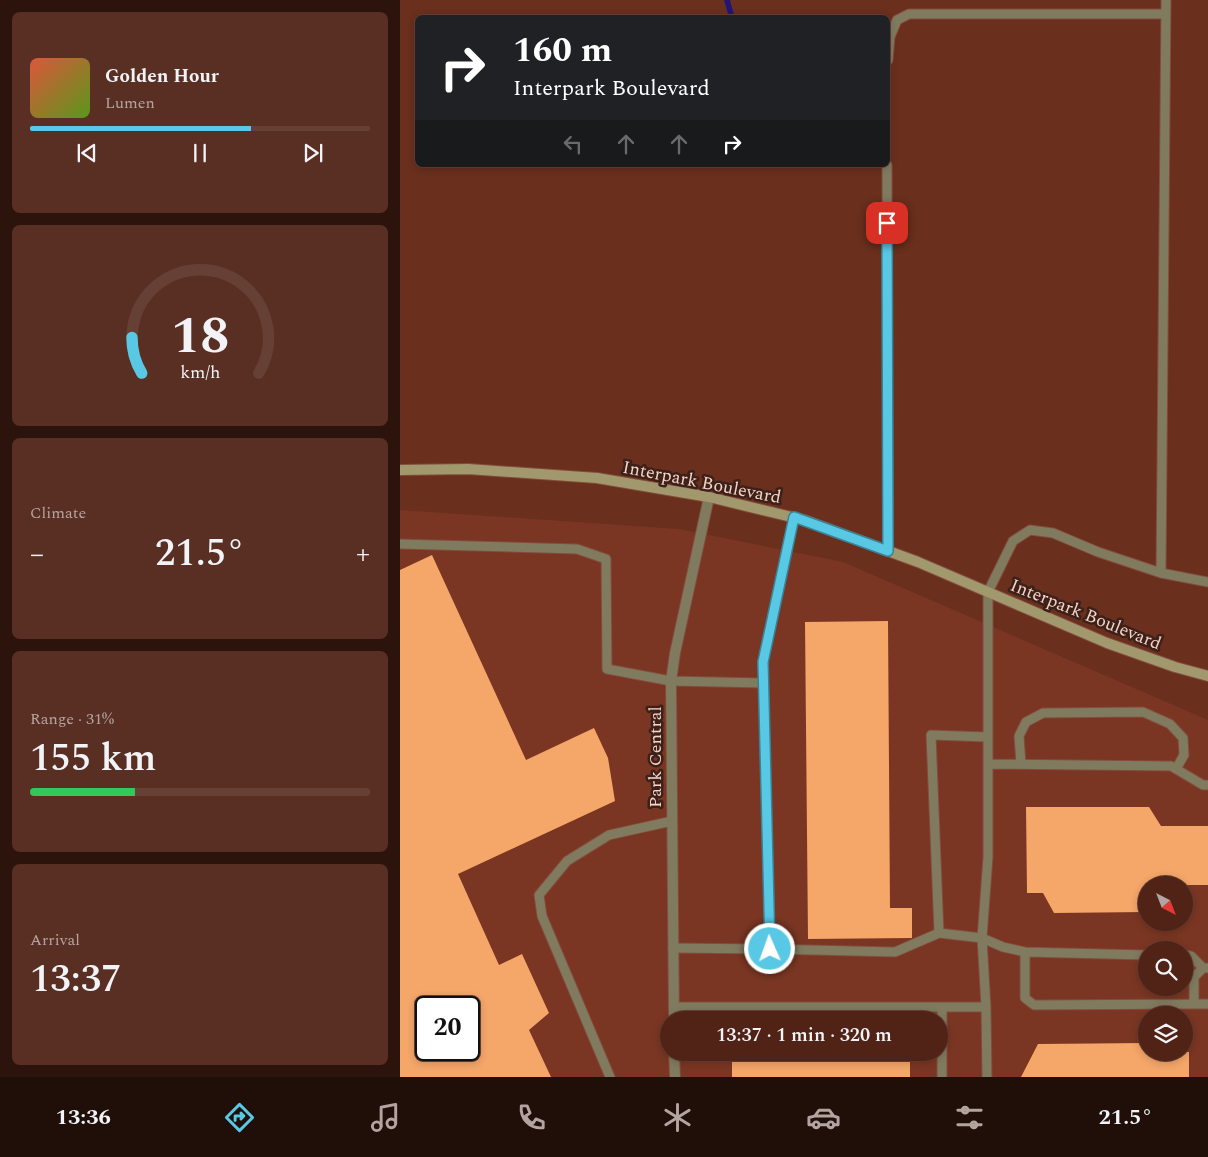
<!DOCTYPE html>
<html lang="en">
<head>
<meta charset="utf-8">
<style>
	:root { --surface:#502316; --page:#5a2f23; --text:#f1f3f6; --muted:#b4a4a1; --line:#674035; --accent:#59c8e5 }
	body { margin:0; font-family:Spectral,serif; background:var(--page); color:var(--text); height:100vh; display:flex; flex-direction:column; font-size:19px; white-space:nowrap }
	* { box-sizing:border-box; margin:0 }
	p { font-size:16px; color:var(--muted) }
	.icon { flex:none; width:28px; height:28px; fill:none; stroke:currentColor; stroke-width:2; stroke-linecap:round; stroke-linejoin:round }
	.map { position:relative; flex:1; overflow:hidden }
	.details { display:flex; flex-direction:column; gap:12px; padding:12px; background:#2c130c; width:400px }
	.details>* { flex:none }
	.guide { position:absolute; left:15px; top:15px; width:475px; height:152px; border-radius:8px; box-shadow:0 2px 8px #0003,0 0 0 1px var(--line); background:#202124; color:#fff; overflow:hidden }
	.needle { width:32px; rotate:138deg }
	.controls { position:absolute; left:738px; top:876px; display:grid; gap:10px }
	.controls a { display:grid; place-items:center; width:55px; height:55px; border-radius:50%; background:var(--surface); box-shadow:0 2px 8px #0003,0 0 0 1px var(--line); font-size:25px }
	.speed { position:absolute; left:15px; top:996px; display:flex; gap:10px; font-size:25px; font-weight:700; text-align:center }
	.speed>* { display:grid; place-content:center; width:65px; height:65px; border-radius:50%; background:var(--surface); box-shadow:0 2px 8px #0003,0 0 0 1px var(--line); line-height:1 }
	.speed .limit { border:2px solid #111; border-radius:8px; background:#fff; color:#111 }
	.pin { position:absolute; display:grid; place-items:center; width:42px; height:42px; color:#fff; margin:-21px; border-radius:10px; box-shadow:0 2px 8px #0006 }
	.me { position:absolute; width:55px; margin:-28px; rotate:358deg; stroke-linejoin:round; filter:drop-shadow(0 0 4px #0008) }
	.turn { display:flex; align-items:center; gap:18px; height:105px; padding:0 15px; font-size:22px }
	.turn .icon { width:65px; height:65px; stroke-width:2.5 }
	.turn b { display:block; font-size:35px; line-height:42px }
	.lanes { display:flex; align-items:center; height:48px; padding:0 15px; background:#0003; justify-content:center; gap:25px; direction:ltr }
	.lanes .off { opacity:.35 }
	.big { font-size:38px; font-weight:600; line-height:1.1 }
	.details .card { flex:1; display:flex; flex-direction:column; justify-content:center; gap:8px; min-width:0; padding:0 18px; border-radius:8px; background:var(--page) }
	.details .dial { align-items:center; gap:0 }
	.dial svg { height:130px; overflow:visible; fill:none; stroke:var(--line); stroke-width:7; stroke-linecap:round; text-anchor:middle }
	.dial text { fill:var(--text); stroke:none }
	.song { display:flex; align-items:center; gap:15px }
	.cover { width:60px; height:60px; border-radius:8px; background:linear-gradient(135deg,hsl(10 70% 55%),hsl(90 70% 35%)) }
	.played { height:5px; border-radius:2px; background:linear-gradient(90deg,var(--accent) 65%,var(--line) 65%) }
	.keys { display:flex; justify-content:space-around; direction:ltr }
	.heat { display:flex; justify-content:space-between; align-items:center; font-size:28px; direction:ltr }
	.charge { height:8px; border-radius:4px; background:linear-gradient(90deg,#34c759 31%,var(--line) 0) }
	.trip { position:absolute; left:260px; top:1011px; width:288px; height:50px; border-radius:25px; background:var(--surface); box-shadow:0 2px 8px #0003,0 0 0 1px var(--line); font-weight:600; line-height:50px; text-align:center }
	.tabs { display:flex; height:80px; justify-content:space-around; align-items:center; background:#200e09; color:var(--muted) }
	.tabs .icon { width:35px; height:35px }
	.tabs .selected { color:var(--accent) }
	.tabs b { font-size:22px; color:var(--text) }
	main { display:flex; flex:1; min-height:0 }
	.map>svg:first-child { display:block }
</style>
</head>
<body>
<main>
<section class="details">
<div class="card">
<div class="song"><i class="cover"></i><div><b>Golden Hour</b><p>Lumen</p></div></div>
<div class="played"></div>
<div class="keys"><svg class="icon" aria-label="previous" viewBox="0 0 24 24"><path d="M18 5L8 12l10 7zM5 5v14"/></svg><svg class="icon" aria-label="pause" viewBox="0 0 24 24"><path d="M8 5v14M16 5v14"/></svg><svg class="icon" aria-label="next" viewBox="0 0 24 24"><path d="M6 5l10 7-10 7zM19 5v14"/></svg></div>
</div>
<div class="card dial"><svg viewBox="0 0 100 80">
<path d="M14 69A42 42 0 1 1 86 69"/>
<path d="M14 69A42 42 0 0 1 8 47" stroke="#59c8e5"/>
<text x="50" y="56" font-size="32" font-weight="700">18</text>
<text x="50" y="72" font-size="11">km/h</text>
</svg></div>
<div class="card"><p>Climate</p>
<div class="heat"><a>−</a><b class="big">21.5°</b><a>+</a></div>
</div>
<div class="card"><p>Range · 31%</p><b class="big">155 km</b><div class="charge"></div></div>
<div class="card"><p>Arrival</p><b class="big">13:37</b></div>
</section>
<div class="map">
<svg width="808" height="1077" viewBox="0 0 808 1077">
	<rect width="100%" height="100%" fill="#6a2f1d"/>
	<path fill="#7a3622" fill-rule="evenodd" d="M0,510L279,529L443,562L808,720V1077H0ZM746,885H784V922H746ZM746,950H784V988H746ZM26,1008H69V1050H26ZM746,1015H784V1052H746ZM269,1020H539V1052H269Z"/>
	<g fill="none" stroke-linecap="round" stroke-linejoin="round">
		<path stroke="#211575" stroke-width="5.5" d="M327,0L332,18"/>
	</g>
	<path fill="#f5a669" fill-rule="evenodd" d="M32,555L126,760L194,728L208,758L215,801L58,874L99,965L122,954L149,1013L129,1030L151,1077H0V570ZM26,1008H69V1050H26Z
		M488,621L490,908H512V938L408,939L405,622Z
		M626,807H749L761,826H808V885H746V912L654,913L643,893H627Z
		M746,1043V1052H789V1077H621L638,1044Z
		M332,1052H510V1077H332Z"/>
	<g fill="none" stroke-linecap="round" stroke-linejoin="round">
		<defs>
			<path id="lane" d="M488,60L490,37L497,20L509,14H765
				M487,165L488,551
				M0,544L177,549L206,559L207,669L271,681L363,683
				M761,573L808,582
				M588,737L531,735L539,933L582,938L603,947L625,952L746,955
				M588,764L771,766L803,785H808
				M621,764L619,736L626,722L643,713L743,712L770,724L783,738L784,755L776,769
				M273,948L370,949L363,662L394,517
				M370,949L495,952L539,933
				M625,952V998L634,1005L794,1004
				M784,955L791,956L803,968H808
				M803,968L794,977V1004H808
				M274,1007H586
				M542,1007V1077
				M210,1077L142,916L139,895L167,861L209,835L272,821
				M587,1077L586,1007L582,938L588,857V592L613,541L630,530L653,533L698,552L761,573L766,0"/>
			<path id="street" d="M274,1020L271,681L275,653L309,497
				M274,1052L275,1077"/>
			<path id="secondary" d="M0,470L68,469L197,478L309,497L404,520L518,562L707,643L775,667L808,676"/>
		</defs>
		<use href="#lane" stroke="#834c3c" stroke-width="11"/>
		<use href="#street" stroke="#834c3c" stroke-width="12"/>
		<use href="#secondary" stroke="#834c3c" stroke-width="12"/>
		<use href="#lane" stroke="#807a5f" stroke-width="9"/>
		<use href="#street" stroke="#807a5f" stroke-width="10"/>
		<use href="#secondary" stroke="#a2986d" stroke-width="10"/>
	</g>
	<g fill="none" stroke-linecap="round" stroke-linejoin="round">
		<defs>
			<path id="route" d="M370,949L363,662L394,517L488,551L487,223"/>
		</defs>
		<use href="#route" stroke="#3a8295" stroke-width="12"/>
		<use href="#route" stroke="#59c8e5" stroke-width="9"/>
	</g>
	<g text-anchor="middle" stroke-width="5" stroke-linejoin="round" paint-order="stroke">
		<g font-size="18" fill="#f7d2c7" stroke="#3c2119">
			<text transform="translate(302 482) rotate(11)" y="6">Interpark Boulevard</text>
			<text transform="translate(686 614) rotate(22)" y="6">Interpark Boulevard</text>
			<text transform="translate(255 757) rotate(-90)" y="6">Park Central</text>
		</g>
	</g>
</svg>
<div class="controls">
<a><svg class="needle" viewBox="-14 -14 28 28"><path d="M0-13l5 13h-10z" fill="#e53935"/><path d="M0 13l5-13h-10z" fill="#b4a4a1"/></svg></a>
<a><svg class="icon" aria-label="search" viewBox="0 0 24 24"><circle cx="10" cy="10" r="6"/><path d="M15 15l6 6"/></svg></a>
<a><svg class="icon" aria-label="layers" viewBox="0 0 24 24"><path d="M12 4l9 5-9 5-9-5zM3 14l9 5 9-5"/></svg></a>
</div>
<div class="speed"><div class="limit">20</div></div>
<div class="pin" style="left:487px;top:223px;background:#d93025"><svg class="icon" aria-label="arrive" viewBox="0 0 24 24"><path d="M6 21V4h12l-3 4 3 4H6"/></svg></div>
<svg class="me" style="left:370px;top:949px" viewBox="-20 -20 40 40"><circle r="17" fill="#59c8e5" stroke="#fff" stroke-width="3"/><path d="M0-11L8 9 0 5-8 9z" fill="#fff"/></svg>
<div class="trip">13:37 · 1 min · 320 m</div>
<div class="guide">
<div class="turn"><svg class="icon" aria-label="right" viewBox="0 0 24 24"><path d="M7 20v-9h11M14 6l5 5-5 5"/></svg><div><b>160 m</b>Interpark Boulevard</div></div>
<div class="lanes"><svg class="icon off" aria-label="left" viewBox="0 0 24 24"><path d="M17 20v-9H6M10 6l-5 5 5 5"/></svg><svg class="icon off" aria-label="ahead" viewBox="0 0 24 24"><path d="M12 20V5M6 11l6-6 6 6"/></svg><svg class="icon off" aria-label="ahead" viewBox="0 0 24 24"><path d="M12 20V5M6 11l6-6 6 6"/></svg><svg class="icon" aria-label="right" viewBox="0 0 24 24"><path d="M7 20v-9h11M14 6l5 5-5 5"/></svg></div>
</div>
</div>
</main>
<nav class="tabs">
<b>13:36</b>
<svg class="icon selected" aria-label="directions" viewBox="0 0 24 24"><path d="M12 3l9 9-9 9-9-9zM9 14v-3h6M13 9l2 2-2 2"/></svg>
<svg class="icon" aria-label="music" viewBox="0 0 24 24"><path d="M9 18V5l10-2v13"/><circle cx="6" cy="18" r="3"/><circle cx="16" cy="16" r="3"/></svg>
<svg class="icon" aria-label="phone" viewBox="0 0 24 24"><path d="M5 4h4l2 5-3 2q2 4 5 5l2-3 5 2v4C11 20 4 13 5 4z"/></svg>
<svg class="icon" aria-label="climate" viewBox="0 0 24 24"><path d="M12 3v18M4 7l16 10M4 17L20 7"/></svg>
<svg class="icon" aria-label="car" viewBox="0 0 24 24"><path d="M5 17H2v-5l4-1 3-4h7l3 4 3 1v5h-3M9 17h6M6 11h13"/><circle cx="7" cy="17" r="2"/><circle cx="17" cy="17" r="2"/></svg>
<svg class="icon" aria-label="filters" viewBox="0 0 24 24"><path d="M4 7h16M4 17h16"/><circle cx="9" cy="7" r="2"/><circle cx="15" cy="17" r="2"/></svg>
<b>21.5°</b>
</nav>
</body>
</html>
